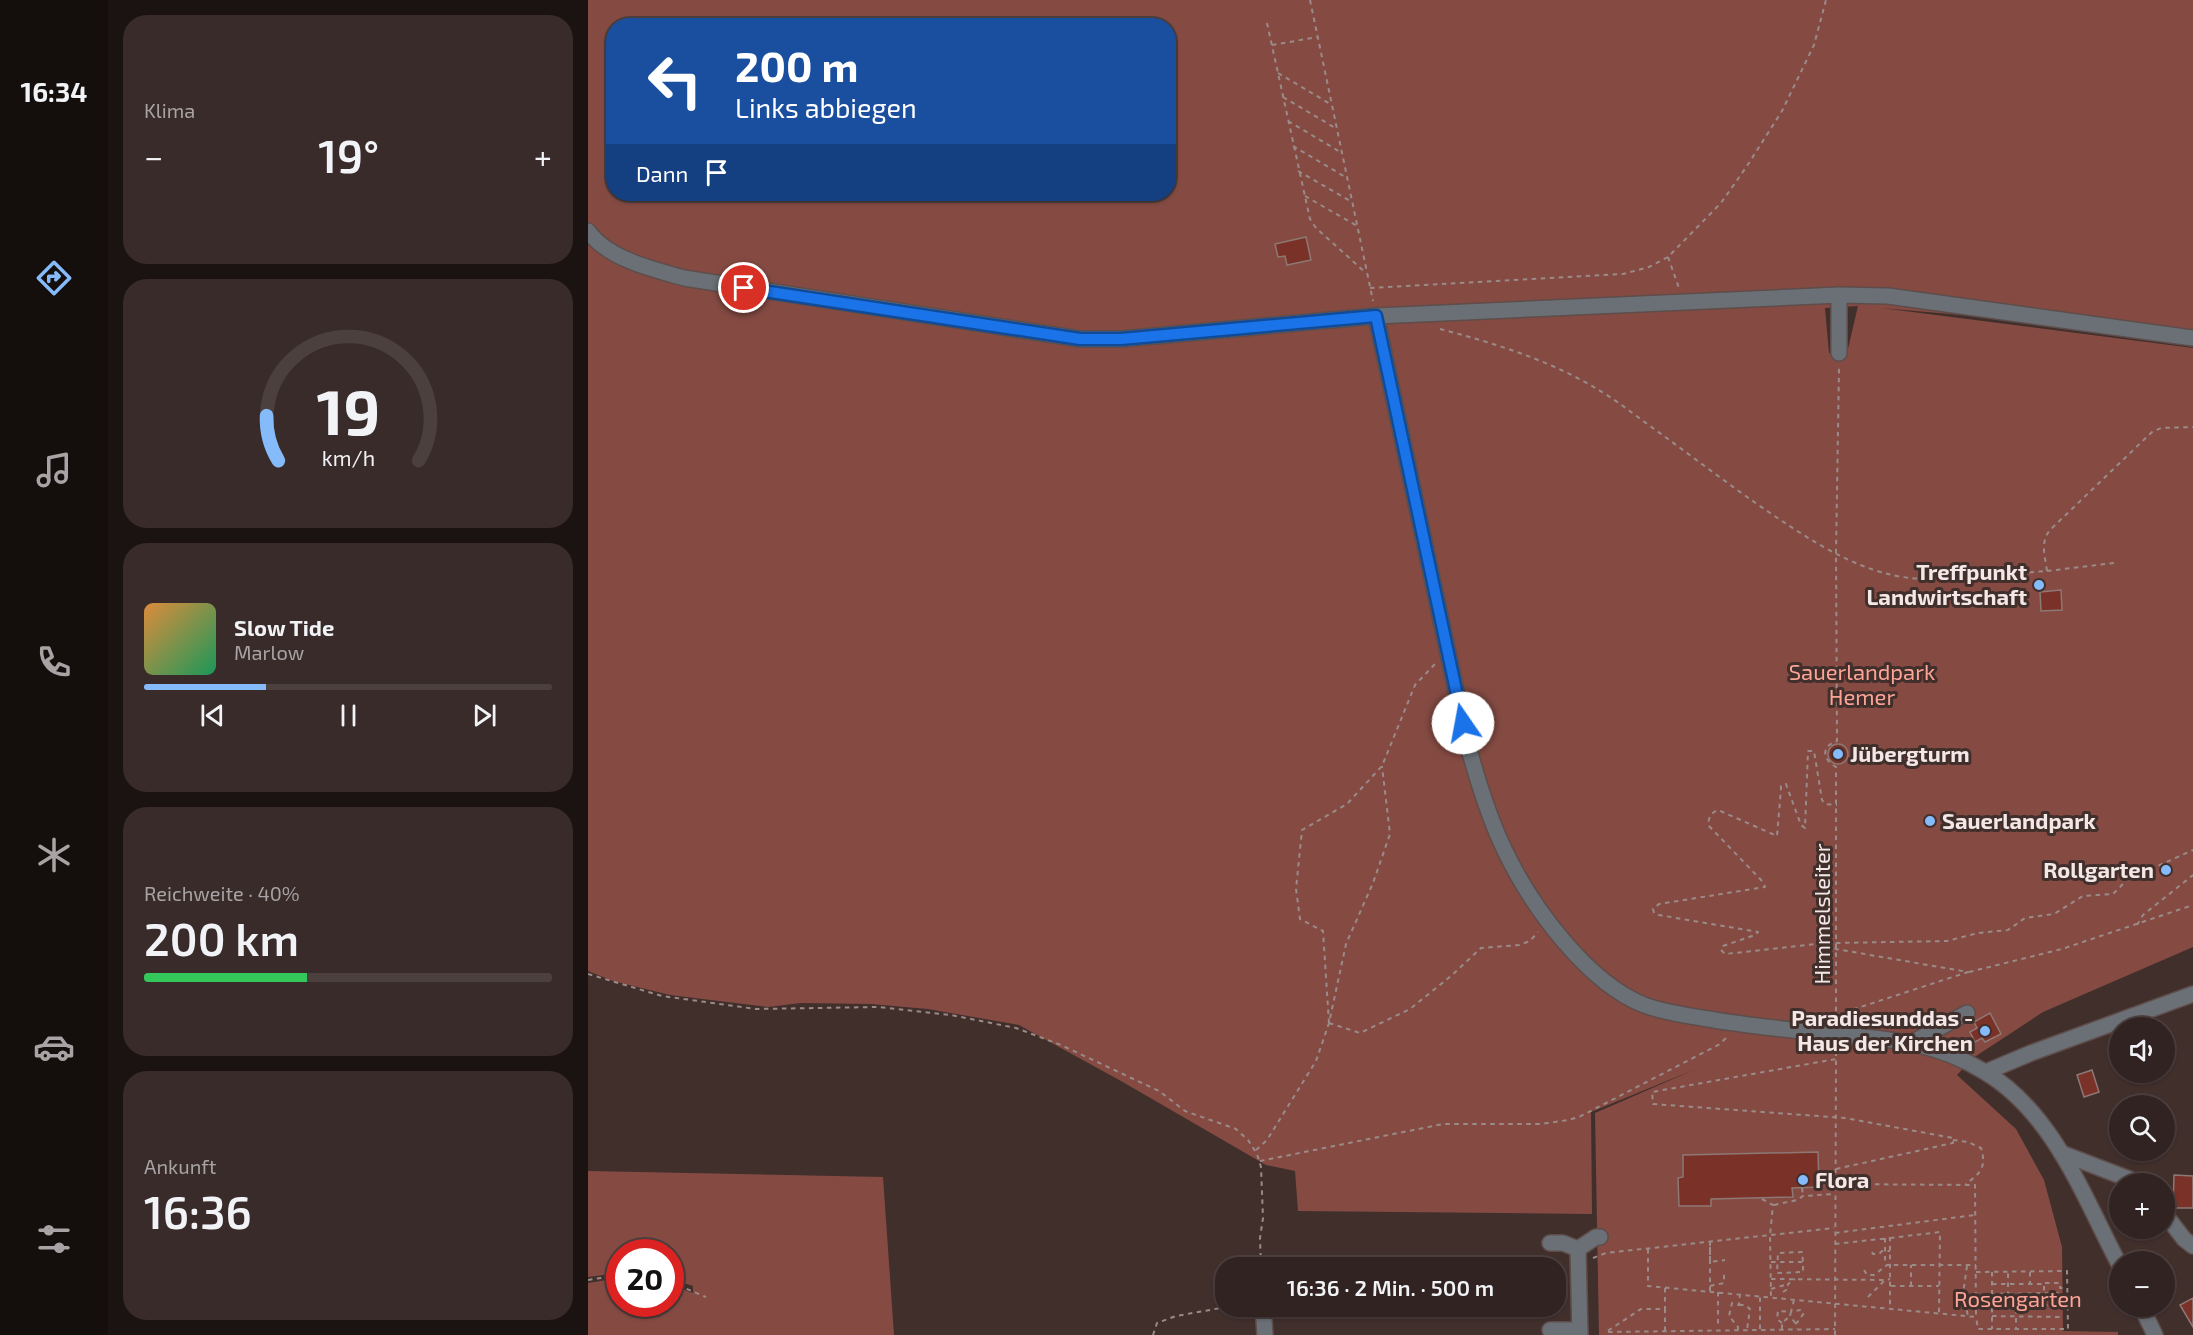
<!DOCTYPE html>
<html lang="de">
<head>
<meta charset="utf-8">
<style>
	:root { --surface:#312321; --page:#392b2a; --text:#f1f3f6; --muted:#a8a4a5; --line:#4c403f; --accent:#86bbfb }
	body { margin:0; font-family:"Exo 2",sans-serif; background:var(--page); color:var(--text); height:100vh; display:flex; flex-direction:column; font-size:22px; white-space:nowrap }
	* { box-sizing:border-box; margin:0 }
	p { font-size:20px; color:var(--muted) }
	.icon { flex:none; width:33px; height:33px; fill:none; stroke:currentColor; stroke-width:2; stroke-linecap:round; stroke-linejoin:round }
	.map { position:relative; flex:1; overflow:hidden }
	.drawer { display:flex; flex-direction:column; gap:15px; padding:15px; background:#1b1312; width:480px }
	.drawer>* { flex:none }
	.guide { position:absolute; left:18px; top:18px; width:570px; height:183px; border-radius:24px; box-shadow:0 2px 4px #0004,0 0 0 2px var(--line); background:#1a4fa0; color:#fff; overflow:hidden }
	.controls { position:absolute; left:1521px; top:1017px; display:grid; gap:12px }
	.controls a { display:grid; place-items:center; width:66px; height:66px; border-radius:50%; background:var(--surface); box-shadow:0 2px 4px #0004,0 0 0 2px var(--line); font-size:30px }
	.speed { position:absolute; left:18px; top:1239px; display:flex; gap:12px; font-size:30px; font-weight:700; text-align:center }
	.speed>* { display:grid; place-content:center; width:78px; height:78px; border-radius:50%; background:var(--surface); box-shadow:0 2px 4px #0004,0 0 0 2px var(--line); line-height:1 }
	.speed .limit { border:9px solid #d22; background:#fff; color:#111 }
	.pin { position:absolute; display:grid; place-items:center; width:51px; height:51px; color:#fff; margin:-26px; border:3px solid #fff; border-radius:50%; box-shadow:0 2px 6px #0007 }
	.me { position:absolute; width:66px; margin:-33px; rotate:348deg; stroke-linejoin:round; filter:drop-shadow(0 0 4px #0008) }
	.turn { display:flex; align-items:center; gap:21px; height:126px; padding:0 30px; font-size:27px }
	.turn .icon { width:78px; height:78px; stroke-width:2.5 }
	.turn b { display:block; font-size:42px; line-height:51px }
	.then { display:flex; align-items:center; height:57px; padding:0 30px; background:#0003; gap:12px; font-size:22px }
	.big { font-size:45px; font-weight:600; line-height:1.1 }
	.drawer .widget { flex:1; display:flex; flex-direction:column; justify-content:center; gap:9px; min-width:0; padding:0 21px; border-radius:24px; background:var(--page) }
	.drawer .dial { align-items:center; gap:0 }
	.dial svg { height:156px; overflow:visible; fill:none; stroke:var(--line); stroke-width:7; stroke-linecap:round; text-anchor:middle }
	.dial text { fill:var(--text); stroke:none }
	.song { display:flex; align-items:center; gap:18px }
	.cover { width:72px; height:72px; border-radius:9px; background:linear-gradient(135deg,hsl(30 70% 55%),hsl(150 70% 35%)) }
	.played { height:6px; border-radius:3px; background:linear-gradient(90deg,var(--accent) 30%,var(--line) 30%) }
	.keys { display:flex; justify-content:space-around; direction:ltr }
	.heat { display:flex; justify-content:space-between; align-items:center; font-size:33px; direction:ltr }
	.charge { height:9px; border-radius:4px; background:linear-gradient(90deg,#34c759 40%,var(--line) 0) }
	.trip { position:absolute; left:627px; top:1257px; width:351px; height:60px; border-radius:24px; background:var(--surface); box-shadow:0 2px 4px #0004,0 0 0 2px var(--line); font-weight:600; line-height:60px; text-align:center }
	main { display:flex; flex:1; min-height:0 }
	.dock { display:flex; flex-direction:column; width:108px; justify-content:space-around; align-items:center; background:#140e0d; color:var(--muted) }
	.dock .icon { width:42px; height:42px }
	.dock .current { color:var(--accent) }
	.dock b { font-size:27px; color:var(--text) }
	.map>svg:first-child { display:block }
</style>
</head>
<body>
<main>
<nav class="dock">
<b>16:34</b>
<svg class="icon current" aria-label="directions" viewBox="0 0 24 24"><path d="M12 3l9 9-9 9-9-9zM9 14v-3h6M13 9l2 2-2 2"/></svg>
<svg class="icon" aria-label="music" viewBox="0 0 24 24"><path d="M9 18V5l10-2v13"/><circle cx="6" cy="18" r="3"/><circle cx="16" cy="16" r="3"/></svg>
<svg class="icon" aria-label="phone" viewBox="0 0 24 24"><path d="M5 4h4l2 5-3 2q2 4 5 5l2-3 5 2v4C11 20 4 13 5 4z"/></svg>
<svg class="icon" aria-label="climate" viewBox="0 0 24 24"><path d="M12 3v18M4 7l16 10M4 17L20 7"/></svg>
<svg class="icon" aria-label="car" viewBox="0 0 24 24"><path d="M5 17H2v-5l4-1 3-4h7l3 4 3 1v5h-3M9 17h6M6 11h13"/><circle cx="7" cy="17" r="2"/><circle cx="17" cy="17" r="2"/></svg>
<svg class="icon" aria-label="filters" viewBox="0 0 24 24"><path d="M4 7h16M4 17h16"/><circle cx="9" cy="7" r="2"/><circle cx="15" cy="17" r="2"/></svg>
</nav>
<section class="drawer">
<div class="widget"><p>Klima</p>
<div class="heat"><a>−</a><b class="big">19°</b><a>+</a></div>
</div>
<div class="widget dial"><svg viewBox="0 0 100 80">
<path d="M14 69A42 42 0 1 1 86 69"/>
<path d="M14 69A42 42 0 0 1 8 46" stroke="#86bbfb"/>
<text x="50" y="56" font-size="32" font-weight="700">19</text>
<text x="50" y="72" font-size="11">km/h</text>
</svg></div>
<div class="widget">
<div class="song"><i class="cover"></i><div><b>Slow Tide</b><p>Marlow</p></div></div>
<div class="played"></div>
<div class="keys"><svg class="icon" aria-label="previous" viewBox="0 0 24 24"><path d="M18 5L8 12l10 7zM5 5v14"/></svg><svg class="icon" aria-label="pause" viewBox="0 0 24 24"><path d="M8 5v14M16 5v14"/></svg><svg class="icon" aria-label="next" viewBox="0 0 24 24"><path d="M6 5l10 7-10 7zM19 5v14"/></svg></div>
</div>
<div class="widget"><p>Reichweite · 40%</p><b class="big">200 km</b><div class="charge"></div></div>
<div class="widget"><p>Ankunft</p><b class="big">16:36</b></div>
</section>
<div class="map">
<svg width="1605" height="1335" viewBox="0 0 1605 1335">
	<rect width="100%" height="100%" fill="#412f2c"/>
	<path fill="#854b43" fill-rule="evenodd" d="M0,0H1605V335L1293,308L1605,348V947L1455,1012L1385,1058L1369,1075L1428,1129L1456,1180L1474,1247L1475,1331L1530,1332V1335H1011L1007,1113L1108,1069L1003,1112L1004,1214L710,1211L707,1171L678,1165L533,1081L431,1025L340,1009L283,1004L213,1003L180,1007L82,995L25,981L0,971ZM26,26H580V194H26ZM1270,306L1259,353H1241L1237,308Z
		M0,1171L295,1177L306,1335H0V1283L31,1278L32,1304H82L83,1285L105,1293V1286L83,1279L82,1252H32L31,1273L0,1277Z"/>
	<path fill="#7a3128" stroke="#8d7874" stroke-width="1.5" d="M718,237L723,260L699,265L697,256L690,257L687,244Z
		M1473,590L1474,610L1453,611L1452,592Z
		M1240 754a10 10 0 1 1 20 0a10 10 0 1 1-20 0Z
		M1402,1013L1413,1034L1397,1042L1394,1038L1387,1042L1382,1032L1389,1028L1386,1022Z
		M1504,1070L1511,1092L1496,1097L1489,1075Z
		M1230,1152L1231,1187L1204,1188L1205,1197L1123,1199V1206H1091L1090,1178L1095,1177V1155Z
		M1586,1175L1605,1176V1208H1585Z
		M1605,1298V1327L1592,1305Z"/>
	<g fill="none" stroke-linecap="round" stroke-linejoin="round">
		<defs>
			<path id="minor" d="M0,231C20,259 64,269 96,278L492,339H533L788,316L1251,295L1300,296L1605,338
				M788,316L879,742C889,779 900,816 917,851C943,905 998,982 1056,1005C1075,1012 1095,1015 1114,1018C1154,1025 1193,1029 1233,1033C1294,1039 1343,1039 1397,1072C1466,1113 1496,1198 1532,1266
				M1251,353V295
				M1325,1042L1379,1013
				M1398,1072L1443,1053L1605,994
				M1473,1153L1554,1184
				M1576,1213L1596,1239L1605,1246
				M962,1243H975L990,1249
				M990,1249L992,1335
				M990,1249L1008,1237H1012
				M675,1306L677,1335
				M1553,1306L1567,1335
				M962,1330H992"/>
		</defs>
		<use href="#minor" stroke="#5e4d4a" stroke-width="18"/>
		<path stroke="#9a8b88" stroke-width="2" stroke-dasharray="4.5 4.5" stroke-linecap="butt" d="M722,0L785,301
			M679,23L722,219L728,228L778,273
			M684,45L730,37
			M690,73L744,105
			M695,97L749,129
			M700,121L754,153
			M705,146L759,178
			M710,171L764,202
			M717,196L769,226
			M1080,257L1091,288
			M782,288L1035,274L1061,267L1080,257L1133,203L1159,166L1194,111L1226,45L1238,0
			M852,329C906,343 961,360 1009,389C1030,401 1049,417 1069,431C1109,460 1149,491 1191,519C1224,541 1260,564 1300,574C1345,586 1412,574 1459,571C1457,556 1452,542 1462,530L1564,432L1573,428L1605,427
			M1459,571L1526,563
			M1549,925L1555,915L1605,875
			M1248,943L1359,941L1390,933L1420,930L1437,918L1466,914L1495,896L1525,894L1539,880L1605,850
			M1381,972L1474,949L1605,905
			M0,974L74,996L168,1009L290,1007L363,1015L428,1028L473,1045L571,1091L597,1111L648,1129L660,1140L669,1154L673,1167L675,1218L672,1238L673,1268
			M1248,1015L1380,972L1248,949L1237,943L1137,954L1133,950L1135,946L1167,935L1170,932L1071,915L1066,913L1065,909L1071,904L1177,887L1175,882L1121,826C1119,820 1123,812 1130,810L1189,836L1193,789V786L1198,784L1213,825L1217,828L1220,751H1226L1234,800L1237,804L1249,805
			M1248,1020V767C1234,759 1233,746 1249,741L1248,553L1251,368
			M741,1023L735,931L712,919L708,889L714,830L759,804L794,766L827,685L848,663
			M741,1023L772,1033L822,1009L863,976L893,948L931,945L942,941L950,932
			M1365,1140L1380,1142L1393,1148C1399,1168 1392,1173 1377,1185
			M668,1150L679,1140L728,1061L741,1023L758,944L785,883L802,834L794,766
			M672,1161L855,1124H953L980,1120L991,1117L1132,1044L1139,1037
			M1248,1169L1365,1143V1138L1257,1118L1065,1104L1064,1092L1248,1059
			M1214,1188L1215,1196
			M1174,1199L1185,1205L1182,1235L1183,1297
			M1186,1205L1209,1200L1215,1196L1247,1194
			M1247,1233L1387,1215
			M1297,1238V1260L1299,1265
			M1302,1238L1352,1232L1351,1313
			M1247,1244L1302,1238V1309
			M1060,1249V1286L1388,1317L1387,1185L1248,1184
			M1284,1252L1285,1254H1291L1294,1251H1302
			M1005,1258L1018,1253L1246,1228
			M1183,1262C1194,1262 1204,1262 1215,1262V1272L1189,1273L1190,1253L1214,1252L1215,1262
			M1379,1266L1375,1294L1380,1316
			M1276,1270L1279,1275H1286L1299,1265H1388
			M1388,1272L1479,1271L1480,1329H1390L1388,1317
			M1404,1272V1329
			M1442,1272V1284
			M1183,1279L1297,1280
			M0,1280L32,1275
			M82,1282L118,1297
			M1457,1283H1472V1288H1479
			M1404,1284H1456V1293
			M1122,1286L1136,1283V1274
			M1303,1286H1351
			M1323,1286V1265
			M1077,1288V1309
			M1183,1289L1200,1284
			M1122,1291V1242V1262L1137,1260
			M1130,1292V1328
			M1195,1292L1200,1289V1284L1207,1279
			M1403,1294L1472,1293
			M1446,1294V1306
			M1280,1297L1297,1280L1302,1279
			M1206,1300L1203,1312L1212,1310L1216,1313L1208,1324V1329
			M1151,1305H1157L1162,1309L1159,1330
			M1420,1305V1272
			M1404,1306H1428V1328
			M1428,1306L1472,1305
			M1404,1316L1473,1317
			M1194,1323L1189,1319L1190,1311L1203,1312L1202,1316L1208,1324
			M1172,1329V1296
			M1194,1329V1323L1202,1316
			M1150,1330V1327L1141,1316L1144,1303L1151,1305L1152,1294
			M1077,1331V1309H1053L1018,1332L1247,1329
			M565,1335L569,1323L588,1316L644,1306
			M1247,1335L1248,1050"/>
		<use href="#minor" stroke="#6a7076" stroke-width="15"/>
	</g>
	<g fill="none" stroke-linecap="round" stroke-linejoin="round">
		<defs>
			<path id="route" d="M156,288L492,339H533L788,316L875,723"/>
		</defs>
		<use href="#route" stroke="#114b97" stroke-width="15"/>
		<use href="#route" stroke="#1a73e8" stroke-width="10"/>
	</g>
	<g fill="#86bbfb" stroke="#412f2c" stroke-width="2">
		<circle cx="1451" cy="585" r="6"/>
		<circle cx="1250" cy="754" r="6"/>
		<circle cx="1342" cy="821" r="6"/>
		<circle cx="1578" cy="870" r="6"/>
		<circle cx="1397" cy="1031" r="6"/>
		<circle cx="1215" cy="1180" r="6"/>
	</g>
	<g text-anchor="middle" stroke-width="6" stroke-linejoin="round" paint-order="stroke">
		<g font-size="22" font-weight="bold" fill="#f4e8e6" stroke="#412f2c" text-anchor="end">
			<text x="1439" y="580">Treffpunkt<tspan x="1439" dy="25">Landwirtschaft</tspan></text>
			<text x="1262" y="762" text-anchor="start">Jübergturm</text>
			<text x="1354" y="829" text-anchor="start">Sauerlandpark</text>
			<text x="1566" y="878">Rollgarten</text>
			<text x="1385" y="1026">Paradiesunddas -<tspan x="1385" dy="25">Haus der Kirchen</tspan></text>
			<text x="1227" y="1188" text-anchor="start">Flora</text>
		</g>
		<g font-size="22" fill="#fda497" stroke="#412f2c">
			<text x="1274" y="680">Sauerlandpark<tspan x="1274" dy="25">Hemer</tspan></text>
			<text x="1430" y="1307">Rosengarten</text>
		</g>
		<g font-size="22" fill="#f4e8e6" stroke="#412f2c">
			<text transform="translate(1234 914) rotate(-90)" y="8">Himmelsleiter</text>
		</g>
	</g>
</svg>
<div class="controls">
<a><svg class="icon" aria-label="sound" viewBox="0 0 24 24"><path d="M4 9h4l5-4v14l-5-4H4zM17 9q2 3 0 6"/></svg></a>
<a><svg class="icon" aria-label="search" viewBox="0 0 24 24"><circle cx="10" cy="10" r="6"/><path d="M15 15l6 6"/></svg></a>
<a>+</a>
<a>−</a>
</div>
<div class="speed"><div class="limit">20</div></div>
<div class="pin" style="left:156px;top:288px;background:#d93025"><svg class="icon" aria-label="arrive" viewBox="0 0 24 24"><path d="M6 21V4h12l-3 4 3 4H6"/></svg></div>
<svg class="me" style="left:875px;top:723px" viewBox="-20 -20 40 40"><circle r="19" fill="#fff"/><path d="M0-13L10 11 0 6-10 11z" fill="#1a73e8"/></svg>
<div class="trip">16:36 · 2 Min. · 500 m</div>
<div class="guide">
<div class="turn"><svg class="icon" aria-label="left" viewBox="0 0 24 24"><path d="M17 20v-9H6M10 6l-5 5 5 5"/></svg><div><b>200 m</b>Links abbiegen</div></div>
<div class="then">Dann<svg class="icon" aria-label="arrive" viewBox="0 0 24 24"><path d="M6 21V4h12l-3 4 3 4H6"/></svg></div>
</div>
</div>
</main>
</body>
</html>
